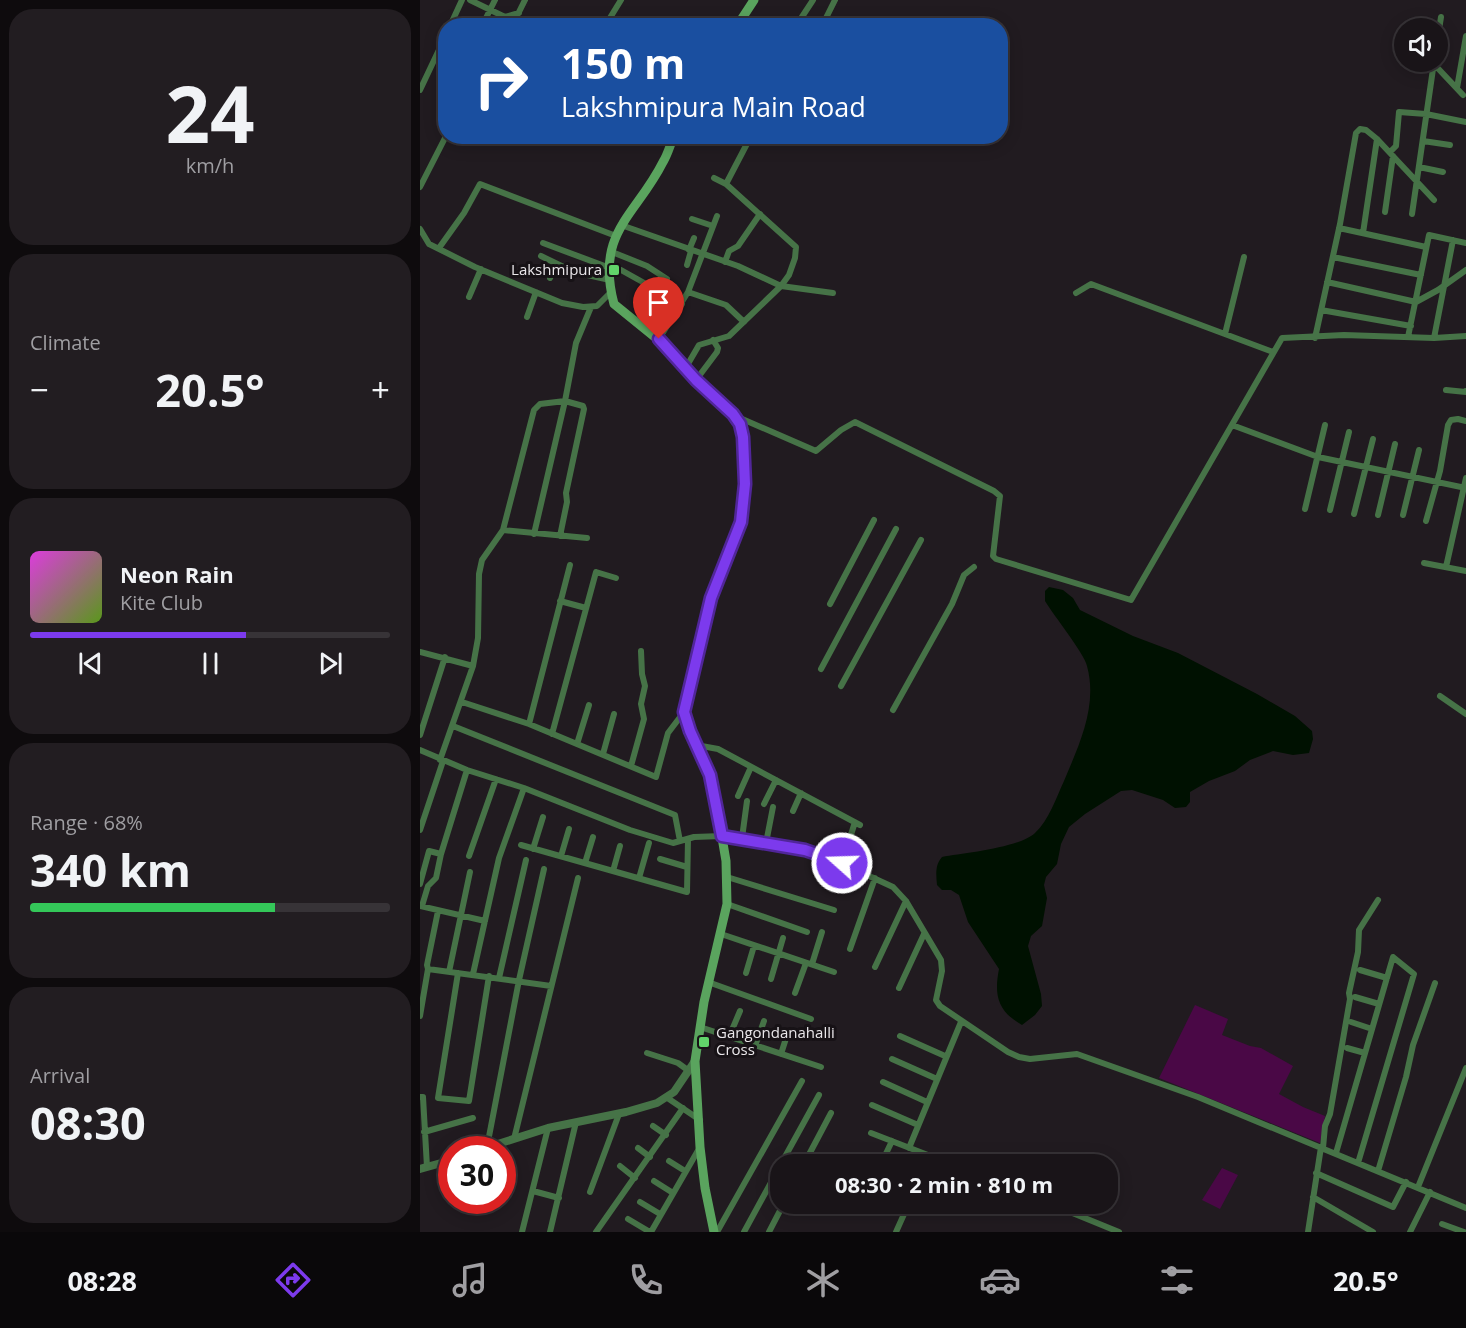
<!DOCTYPE html>
<html lang="en">
<head>
<meta charset="utf-8">
<style>
	:root { --surface:#191418; --page:#221d21; --text:#f1f3f6; --muted:#9f9ea2; --line:#373337; --accent:#7c3aed }
	body { margin:0; font-family:"Open Sans",sans-serif; background:var(--page); color:var(--text); height:100vh; display:flex; flex-direction:column; font-size:22px; white-space:nowrap }
	* { box-sizing:border-box; margin:0 }
	p { font-size:20px; color:var(--muted) }
	.icon { flex:none; width:33px; height:33px; fill:none; stroke:currentColor; stroke-width:2; stroke-linecap:round; stroke-linejoin:round }
	.map { position:relative; flex:1; overflow:hidden }
	.sheet { display:flex; flex-direction:column; gap:9px; padding:9px; background:#0e0b0d; width:420px }
	.sheet>* { flex:none }
	.banner { position:absolute; left:18px; top:18px; width:570px; height:126px; border-radius:24px; box-shadow:0 3px 15px #0003,0 0 0 2px var(--line); background:#1a4fa0; color:#fff; overflow:hidden }
	.fabs { position:absolute; left:974px; top:18px; display:grid; gap:12px }
	.fabs a { display:grid; place-items:center; width:54px; height:54px; border-radius:50%; background:var(--surface); box-shadow:0 3px 15px #0003,0 0 0 2px var(--line); font-size:30px }
	.speed { position:absolute; left:18px; top:1136px; display:flex; gap:12px; font-size:30px; font-weight:700; text-align:center }
	.speed>* { display:grid; place-content:center; width:78px; height:78px; border-radius:50%; background:var(--surface); box-shadow:0 3px 15px #0003,0 0 0 2px var(--line); line-height:1 }
	.speed .limit { border:9px solid #d22; background:#fff; color:#111 }
	.pin { position:absolute; display:grid; place-items:center; width:51px; height:51px; color:#fff; margin:-62px -26px; border-radius:50% 50% 50% 0; rotate:-45deg; box-shadow:0 0 6px #0007 }
	.pin .icon { rotate:45deg }
	.me { position:absolute; width:66px; margin:-33px; rotate:290deg; stroke-linejoin:round; filter:drop-shadow(0 0 4px #0008) }
	.turn { display:flex; align-items:center; gap:21px; height:126px; padding:0 24px; font-size:27px }
	.turn .icon { width:78px; height:78px; stroke-width:2.5 }
	.turn b { display:block; font-size:42px; line-height:51px }
	.big { font-size:45px; font-weight:700; line-height:1.1 }
	.sheet .widget { flex:1; display:flex; flex-direction:column; justify-content:center; gap:9px; min-width:0; padding:0 21px; border-radius:24px; background:var(--page) }
	.sheet .dial { align-items:center; gap:0 }
	.dial b { font-size:78px; line-height:1 }
	.song { display:flex; align-items:center; gap:18px }
	.cover { width:72px; height:72px; border-radius:9px; background:linear-gradient(135deg,hsl(300 70% 55%),hsl(90 70% 35%)) }
	.played { height:6px; border-radius:3px; background:linear-gradient(90deg,var(--accent) 60%,var(--line) 60%) }
	.keys { display:flex; justify-content:space-around; direction:ltr }
	.heat { display:flex; justify-content:space-between; align-items:center; font-size:33px; direction:ltr }
	.charge { height:9px; border-radius:4px; background:linear-gradient(90deg,#34c759 68%,var(--line) 0) }
	.trip { position:absolute; left:350px; top:1154px; width:348px; height:60px; border-radius:24px; background:var(--surface); box-shadow:0 3px 15px #0003,0 0 0 2px var(--line); font-weight:700; line-height:60px; text-align:center }
	.tabs { display:flex; height:96px; justify-content:space-around; align-items:center; background:#0a080a; color:var(--muted) }
	.tabs .icon { width:42px; height:42px }
	.tabs .selected { color:var(--accent) }
	.tabs b { font-size:27px; color:var(--text) }
	main { display:flex; flex:1; min-height:0 }
	.map>svg:first-child { display:block }
</style>
</head>
<body>
<main>
<section class="sheet">
<div class="widget dial"><b>24</b><p>km/h</p></div>
<div class="widget"><p>Climate</p>
<div class="heat"><a>−</a><b class="big">20.5°</b><a>+</a></div>
</div>
<div class="widget">
<div class="song"><i class="cover"></i><div><b>Neon Rain</b><p>Kite Club</p></div></div>
<div class="played"></div>
<div class="keys"><svg class="icon" aria-label="previous" viewBox="0 0 24 24"><path d="M18 5L8 12l10 7zM5 5v14"/></svg><svg class="icon" aria-label="pause" viewBox="0 0 24 24"><path d="M8 5v14M16 5v14"/></svg><svg class="icon" aria-label="next" viewBox="0 0 24 24"><path d="M6 5l10 7-10 7zM19 5v14"/></svg></div>
</div>
<div class="widget"><p>Range · 68%</p><b class="big">340 km</b><div class="charge"></div></div>
<div class="widget"><p>Arrival</p><b class="big">08:30</b></div>
</section>
<div class="map">
<svg width="1046" height="1232" viewBox="0 0 1046 1232">
	<rect width="100%" height="100%" fill="#211b20"/>
	<path fill="#4a0846" d="M775,1005L808,1019L802,1035L830,1046L841,1048L873,1066L859,1094L883,1107L905,1116L900,1143L739,1078Z
		M802,1168L818,1175L800,1209L782,1200Z"/>
	<path fill="#001101" d="M629,587L643,590L653,598L660,610L713,636L758,653L837,694L875,716L892,731L893,739L889,753L873,755L853,751L830,760L815,771L789,781L770,792V802L766,807L755,808L743,800L712,790L701,791L665,814L649,827L641,844L637,864L626,877L624,885L627,898L622,926L611,936L608,946L621,994L622,1006L615,1015L602,1025C577,1011 574,994 579,969L548,922L539,895L531,890H522L517,885C516,874 515,865 522,857C544,853 599,848 615,833C629,820 636,798 644,781C659,745 678,706 667,666C664,653 634,616 625,601V591Z"/>
	<g fill="none" stroke-linecap="round" stroke-linejoin="round">
		<path stroke="#467347" stroke-width="6" d="M50,0L85,17L99,13
			M30,26L42,0
			M62,26L75,0
			M92,26L105,0
			M185,26L201,0
			M376,26L393,0
			M402,26L415,0
			M1017,43L1021,17
			M1012,62L1043,95
			M1037,88L1046,36
			M0,90L26,35
			M1003,141L1030,145
			M970,152L976,146L979,112L1006,114L1046,122
			M999,167L1023,172
			M306,184L331,136
			M0,187L26,136
			M965,212L973,156
			M992,214L1014,62
			M272,219L293,226
			M201,225L318,266L361,286L413,293
			M919,228L1006,247
			M0,229L9,244L55,267L142,303L163,307L177,306L191,292
			M943,233L957,139
			M123,243L190,268L201,270L262,304
			M19,248L44,213L60,184L196,236
			M269,250L274,238
			M192,252L227,266L247,279
			M121,256L154,272L190,280
			M913,257L1001,275
			M305,262L309,251L318,246L340,214
			M267,265L271,251
			M130,278L136,264
			M907,282L996,302L1018,290L1046,270
			M268,292L306,305L324,322
			M656,293L671,284L853,352
			M49,297L61,269
			M225,297L256,314
			M901,310L991,326
			M107,317L116,292
			M805,334L824,257
			M988,337L1009,235L1046,243
			M895,338L920,224L936,133L940,129L946,130L957,139L1014,200
			M1014,338L1033,240
			M239,339L268,292L297,216
			M265,369L279,345L309,336L361,286L369,275L375,258L376,247L306,184L294,178
			M276,380L297,352L298,348L293,340
			M1026,390L1046,392V391
			M313,415L396,451L421,430L435,422L574,491L580,496L573,556L576,559L711,600L862,338L924,335L1014,338L1046,336
			M812,425L898,457L1046,488
			M885,509L905,425
			M910,510L929,432
			M934,514L953,439
			M958,515L975,444
			M983,515L999,450
			M1006,521L1020,471L1028,425L1031,420L1038,419L1046,421
			M83,530L167,538
			M114,534L145,401L163,406L164,409L146,493L147,502L140,536
			M1004,563L1046,571
			M1026,567L1046,478
			M140,601L166,608
			M410,604L454,520
			M0,652L53,666L58,638L59,574L62,560L83,530L114,410L120,404L145,401L156,343L171,307
			M401,669L476,529
			M421,686L501,540
			M1020,696L1046,714
			M42,702L109,724L236,777L248,733L264,712
			M473,710L532,604L544,575L554,567
			M109,724L150,565
			M33,726L255,815L260,841
			M132,734L176,572L196,578
			M0,735L25,657
			M157,744L169,705
			M276,745L298,749L440,825
			M0,750L47,770L104,788L210,830L253,843L274,837L302,836L385,850L410,858L473,887L486,901L521,960L522,971L516,1000L520,1006L588,1052L599,1057L610,1059L657,1054L778,1097L1046,1208
			M183,754L194,714
			M20,760L53,666
			M211,766L224,719L221,704L225,686L222,674L221,651
			M318,796L331,767
			M344,804L356,780
			M373,811L381,793
			M0,830L23,761
			M322,838L327,801
			M346,843L353,807
			M101,845L267,892L268,839
			M113,849L123,817
			M49,856L76,779
			M141,856L149,829
			M240,859L267,867
			M165,863L173,837
			M422,863L435,822
			M193,871L200,846
			M307,877L414,910
			M219,878L229,843
			M0,884L9,851L21,854L47,770
			M307,904L387,932
			M0,906L65,921
			M2,906L8,886L16,878L21,854
			M18,911L7,965L8,969L131,986
			M301,934L414,972
			M430,949L455,878
			M392,964L402,932
			M455,967L486,901
			M940,970L967,978
			M29,972L50,872
			M38,973L18,1098L49,1101L69,976
			M326,973L334,946
			M53,974L79,858L104,788
			M79,978L106,860
			M351,979L363,938
			M288,982L391,1019
			M479,988L504,934
			M375,993L386,963
			M935,997L959,1004
			M0,1016L8,969
			M931,1022L952,1029
			M280,1027L401,1067
			M480,1036L525,1056
			M309,1037L320,1011
			M335,1046L344,1021
			M927,1048L945,1053
			M227,1053L258,1063L269,1071
			M361,1054L368,1032
			M472,1059L517,1079
			M463,1082L507,1102
			M0,1097H3L7,1167
			M246,1097L280,1120
			M452,1105L498,1125
			M233,1126L246,1135
			M4,1132L53,1118
			M451,1133L513,1157L510,1164
			M94,1139L158,878
			M67,1147L99,980L124,869
			M218,1148L230,1157
			M489,1148L541,1022
			M903,1148L905,1126L910,1114L930,999L929,993L938,952L939,930L958,900
			M916,1153L973,957L994,974L938,1163
			M434,1155L453,1164
			M249,1161L265,1171
			M361,1164L399,1095
			M384,1164L411,1113
			M461,1164L472,1141
			M200,1166L215,1178
			M958,1171L986,1077L993,1045L1015,983
			M896,1173L973,1207L986,1182
			M234,1181L253,1193
			M998,1187L1046,1068
			M113,1191L139,1198
			M170,1192L199,1114
			M893,1197L953,1232
			M220,1202L240,1214
			M628,1203L699,1232
			M437,1211L441,1203
			M208,1219L230,1232
			M1022,1224L1044,1232
			M102,1232L128,1128
			M130,1232L156,1122
			M176,1232L263,1108
			M231,1232L280,1147
			M297,1232L382,1081
			M324,1232L360,1166
			M349,1232L364,1203
			M476,1232L489,1203
			M888,1232L901,1147
			M990,1232L1010,1192"/>
		<path stroke="#467347" stroke-width="8" d="M62,1149L128,1128L206,1112L237,1103L254,1092L275,1061
			M0,1169L32,1160"/>
		<path stroke="#5aa45e" stroke-width="9" d="M317,26L334,0
			M254,136C250,145 248,154 243,162C216,216 175,232 194,304L247,347L276,380L313,414L320,425L323,437L325,484L321,522L291,598L264,712L270,731L290,775L296,802L306,861L307,904L284,1002L275,1061L280,1147L285,1188L294,1232"/>
	</g>
	<g fill="none" stroke-linecap="round" stroke-linejoin="round">
		<defs>
			<path id="route" d="M239,339L276,380L313,414L320,424L323,437L325,484L321,522L291,598L264,712L270,731L290,775L302,836L385,850L422,863"/>
		</defs>
		<use href="#route" stroke="#51269a" stroke-width="15"/>
		<use href="#route" stroke="#7c3aed" stroke-width="10"/>
	</g>
	<g fill="#61d46a" stroke="#171216" stroke-width="2">
		<rect x="188" y="264" width="12" height="12" rx="3"/>
		<rect x="278" y="1036" width="12" height="12" rx="3"/>
	</g>
	<g text-anchor="middle" stroke-width="6" stroke-linejoin="round" paint-order="stroke">
		<g font-size="15" fill="#eae7ea" stroke="#171216" text-anchor="end">
			<text x="182" y="275">Lakshmipura</text>
			<text x="296" y="1038" text-anchor="start">Gangondanahalli<tspan x="296" dy="17">Cross</tspan></text>
		</g>
	</g>
</svg>
<div class="fabs">
<a><svg class="icon" aria-label="sound" viewBox="0 0 24 24"><path d="M4 9h4l5-4v14l-5-4H4zM17 9q2 3 0 6"/></svg></a>
</div>
<div class="speed"><div class="limit">30</div></div>
<div class="pin" style="left:239px;top:339px;background:#d93025"><svg class="icon" aria-label="arrive" viewBox="0 0 24 24"><path d="M6 21V4h12l-3 4 3 4H6"/></svg></div>
<svg class="me" style="left:422px;top:863px" viewBox="-20 -20 40 40"><circle r="17" fill="#7c3aed" stroke="#fff" stroke-width="3"/><path d="M0-11L8 9 0 5-8 9z" fill="#fff"/></svg>
<div class="trip">08:30 · 2 min · 810 m</div>
<div class="banner">
<div class="turn"><svg class="icon" aria-label="right" viewBox="0 0 24 24"><path d="M7 20v-9h11M14 6l5 5-5 5"/></svg><div><b>150 m</b>Lakshmipura Main Road</div></div>
</div>
</div>
</main>
<nav class="tabs">
<b>08:28</b>
<svg class="icon selected" aria-label="directions" viewBox="0 0 24 24"><path d="M12 3l9 9-9 9-9-9zM9 14v-3h6M13 9l2 2-2 2"/></svg>
<svg class="icon" aria-label="music" viewBox="0 0 24 24"><path d="M9 18V5l10-2v13"/><circle cx="6" cy="18" r="3"/><circle cx="16" cy="16" r="3"/></svg>
<svg class="icon" aria-label="phone" viewBox="0 0 24 24"><path d="M5 4h4l2 5-3 2q2 4 5 5l2-3 5 2v4C11 20 4 13 5 4z"/></svg>
<svg class="icon" aria-label="climate" viewBox="0 0 24 24"><path d="M12 3v18M4 7l16 10M4 17L20 7"/></svg>
<svg class="icon" aria-label="car" viewBox="0 0 24 24"><path d="M5 17H2v-5l4-1 3-4h7l3 4 3 1v5h-3M9 17h6M6 11h13"/><circle cx="7" cy="17" r="2"/><circle cx="17" cy="17" r="2"/></svg>
<svg class="icon" aria-label="filters" viewBox="0 0 24 24"><path d="M4 7h16M4 17h16"/><circle cx="9" cy="7" r="2"/><circle cx="15" cy="17" r="2"/></svg>
<b>20.5°</b>
</nav>
</body>
</html>
